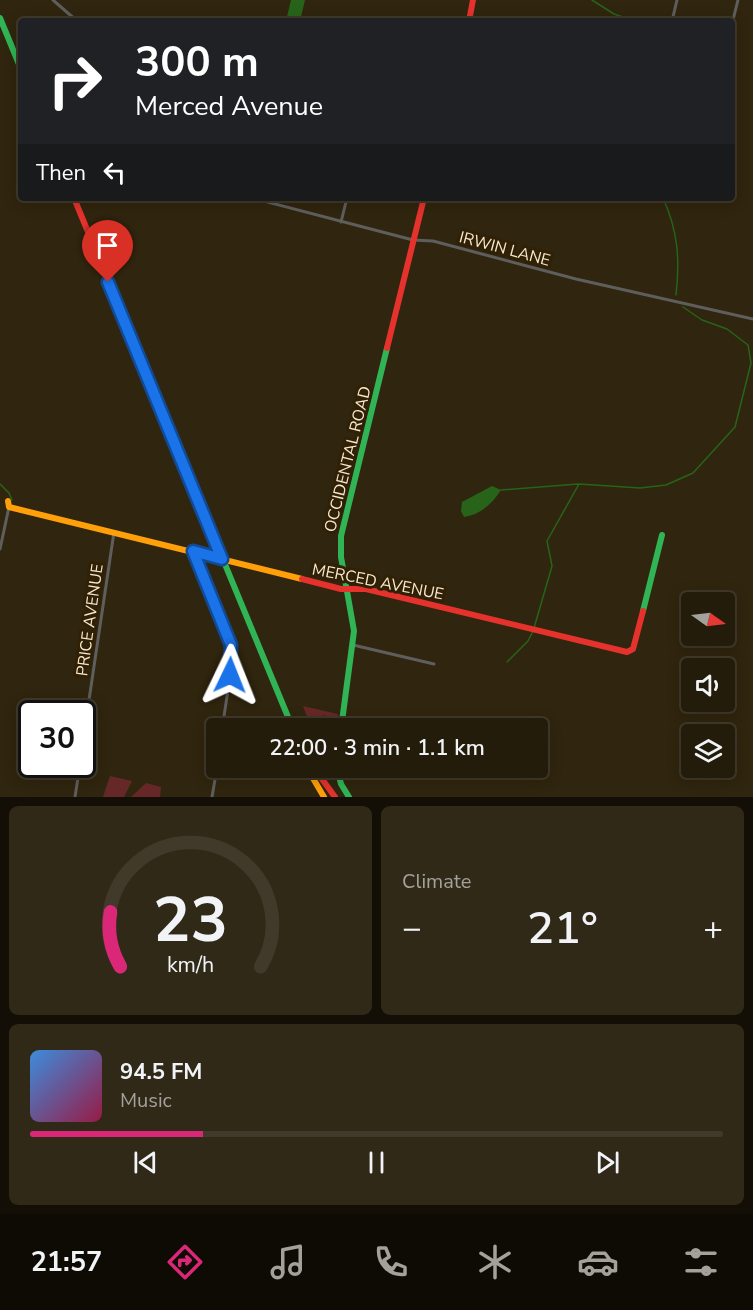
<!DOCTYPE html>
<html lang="en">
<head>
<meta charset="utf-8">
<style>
	:root { --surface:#241c0a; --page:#302918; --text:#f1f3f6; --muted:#a3a19c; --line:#413a2b; --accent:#db2777 }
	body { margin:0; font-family:"Nunito Sans",sans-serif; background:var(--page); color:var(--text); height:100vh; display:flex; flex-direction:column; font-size:22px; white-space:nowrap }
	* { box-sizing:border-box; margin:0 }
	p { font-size:20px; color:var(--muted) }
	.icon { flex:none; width:33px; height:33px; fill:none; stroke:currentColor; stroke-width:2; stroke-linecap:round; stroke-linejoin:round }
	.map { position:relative; height:797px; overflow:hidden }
	.side { display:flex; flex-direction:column; gap:9px; padding:9px; background:#140f06; flex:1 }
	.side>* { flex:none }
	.guide { position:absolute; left:18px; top:18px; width:717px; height:183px; border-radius:6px; box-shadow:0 3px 15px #0003,0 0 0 2px var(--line); background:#202124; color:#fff; overflow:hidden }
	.needle { width:39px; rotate:104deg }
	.fabs { position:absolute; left:681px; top:592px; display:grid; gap:12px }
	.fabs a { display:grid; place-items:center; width:54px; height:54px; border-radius:6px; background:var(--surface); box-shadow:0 3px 15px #0003,0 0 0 2px var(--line); font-size:30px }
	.speed { position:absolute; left:18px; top:700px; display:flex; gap:12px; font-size:30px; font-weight:700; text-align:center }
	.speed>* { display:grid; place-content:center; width:78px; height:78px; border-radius:50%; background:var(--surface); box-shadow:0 3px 15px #0003,0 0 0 2px var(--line); line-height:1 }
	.speed .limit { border:3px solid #111; border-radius:9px; background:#fff; color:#111 }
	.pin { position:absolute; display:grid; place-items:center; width:51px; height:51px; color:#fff; margin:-62px -26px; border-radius:50% 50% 50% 0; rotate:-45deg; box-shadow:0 0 6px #0007 }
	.pin .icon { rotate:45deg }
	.me { position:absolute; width:66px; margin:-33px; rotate:2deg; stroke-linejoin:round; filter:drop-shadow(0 0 4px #0008) }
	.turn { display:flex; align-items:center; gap:21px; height:126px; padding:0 18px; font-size:27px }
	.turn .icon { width:78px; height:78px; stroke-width:2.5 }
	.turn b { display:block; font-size:42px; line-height:51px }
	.then { display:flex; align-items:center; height:57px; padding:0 18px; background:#0003; gap:12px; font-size:22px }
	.big { font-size:45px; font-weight:600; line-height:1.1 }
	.side .tile { flex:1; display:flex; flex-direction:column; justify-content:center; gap:9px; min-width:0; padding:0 21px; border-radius:9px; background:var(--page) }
	.side .dial { align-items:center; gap:0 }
	.dial svg { height:156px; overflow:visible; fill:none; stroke:var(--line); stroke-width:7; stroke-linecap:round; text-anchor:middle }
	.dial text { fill:var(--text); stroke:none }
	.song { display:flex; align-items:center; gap:18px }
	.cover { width:72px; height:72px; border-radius:9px; background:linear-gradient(135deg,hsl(210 70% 55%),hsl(340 70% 35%)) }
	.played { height:6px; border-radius:3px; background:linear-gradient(90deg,var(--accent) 25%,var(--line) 25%) }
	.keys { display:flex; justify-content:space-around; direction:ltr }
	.heat { display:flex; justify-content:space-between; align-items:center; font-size:33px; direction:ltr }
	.side .tiles { flex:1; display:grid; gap:9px; grid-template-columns:1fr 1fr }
	.tile:last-child { grid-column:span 2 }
	.trip { position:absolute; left:206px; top:718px; width:342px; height:60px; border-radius:6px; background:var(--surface); box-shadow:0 3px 15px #0003,0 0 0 2px var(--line); font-weight:600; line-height:60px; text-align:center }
	.tabs { display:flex; height:96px; justify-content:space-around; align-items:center; background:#0e0b04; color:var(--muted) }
	.tabs .icon { width:42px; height:42px }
	.tabs .selected { color:var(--accent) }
	.tabs b { font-size:27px; color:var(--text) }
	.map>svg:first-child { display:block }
</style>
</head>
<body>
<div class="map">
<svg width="753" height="797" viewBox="0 0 753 797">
	<rect width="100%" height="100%" fill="#30250e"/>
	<path fill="#662827" d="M303,706L338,714L337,724L330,728L325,715L309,722Z
		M110,776L132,781L124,797H103Z
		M146,783L161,787L160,797H131Z"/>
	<path fill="#27641a" d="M291,0H305L300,21H286Z
		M492,486L501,490C493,503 480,515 464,517L461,511L462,502Z"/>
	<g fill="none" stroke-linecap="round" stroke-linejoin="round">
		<path stroke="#27641a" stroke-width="1.5" d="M592,0L614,14L634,21
			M663,198C678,231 680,259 676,295
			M0,484L9,493L12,500
			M501,490L578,484
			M534,628L552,566L547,541L579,484L640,488L666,485L693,473L735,427L751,363L748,345L727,329L702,320L683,307
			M507,662L528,641L533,631"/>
		<path stroke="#5e5e5d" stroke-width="3" d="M53,0L77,21
			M672,21L677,0
			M732,24L738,0
			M252,198L413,240L433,241L576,279L753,319
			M341,222L347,198
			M0,549L9,507
			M194,553L232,645L233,658L222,729
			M353,645L434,664
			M82,747L114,532
			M75,797L80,765
			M212,797L217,768"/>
		<path stroke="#30b455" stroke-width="6" d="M0,18L21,69
			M196,494L293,729
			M643,611L662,535
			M341,729L354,631L341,557V536L387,348
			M337,768L341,784L349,797"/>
		<path stroke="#ff9f0a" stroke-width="6" d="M8,501L9,507L302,579
			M307,768L324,797"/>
		<path stroke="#e5322d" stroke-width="6" d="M469,21L473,0
			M74,198L196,494
			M387,348L424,198
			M302,579L341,589H366L627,652L633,649L643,611
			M314,768L335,797"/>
	</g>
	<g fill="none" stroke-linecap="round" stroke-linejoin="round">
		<defs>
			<path id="route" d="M108,282L222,559L193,551L231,645L230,675"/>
		</defs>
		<use href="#route" stroke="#114b97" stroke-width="15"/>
		<use href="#route" stroke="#1a73e8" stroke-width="10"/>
	</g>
	<g text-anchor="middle" stroke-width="6" stroke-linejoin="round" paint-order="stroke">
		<g font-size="16" fill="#f8e9ce" stroke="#302106">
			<text transform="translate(505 248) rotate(15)" y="6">IRWIN LANE</text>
			<text transform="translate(347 459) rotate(-76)" y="6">OCCIDENTAL ROAD</text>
			<text transform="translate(378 581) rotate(11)" y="6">MERCED AVENUE</text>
			<text transform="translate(89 620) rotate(-82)" y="6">PRICE AVENUE</text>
		</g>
	</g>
</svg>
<div class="fabs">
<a><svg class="needle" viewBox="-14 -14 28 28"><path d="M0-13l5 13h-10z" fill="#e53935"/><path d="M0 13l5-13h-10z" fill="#a3a19c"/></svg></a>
<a><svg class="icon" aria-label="sound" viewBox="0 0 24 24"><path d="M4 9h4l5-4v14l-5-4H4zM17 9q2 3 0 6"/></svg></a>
<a><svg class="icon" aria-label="layers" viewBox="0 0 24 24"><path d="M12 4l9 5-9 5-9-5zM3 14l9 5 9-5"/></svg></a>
</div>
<div class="speed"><div class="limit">30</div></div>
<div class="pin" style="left:108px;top:282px;background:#d93025"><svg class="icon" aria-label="arrive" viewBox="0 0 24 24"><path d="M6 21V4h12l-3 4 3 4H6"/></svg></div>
<svg class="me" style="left:230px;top:675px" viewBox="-20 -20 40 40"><path d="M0-17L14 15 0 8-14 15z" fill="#1a73e8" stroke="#fff" stroke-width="4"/></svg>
<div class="trip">22:00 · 3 min · 1.1 km</div>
<div class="guide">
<div class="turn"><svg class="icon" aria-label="right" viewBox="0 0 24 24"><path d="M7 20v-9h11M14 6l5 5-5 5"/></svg><div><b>300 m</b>Merced Avenue</div></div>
<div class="then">Then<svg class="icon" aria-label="left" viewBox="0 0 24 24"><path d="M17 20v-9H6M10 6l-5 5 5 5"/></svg></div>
</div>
</div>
<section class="side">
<div class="tiles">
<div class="tile dial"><svg viewBox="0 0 100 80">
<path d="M14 69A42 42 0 1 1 86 69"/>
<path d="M14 69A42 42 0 0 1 9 41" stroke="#db2777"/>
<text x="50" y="56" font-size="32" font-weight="700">23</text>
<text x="50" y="72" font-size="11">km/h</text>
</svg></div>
<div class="tile"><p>Climate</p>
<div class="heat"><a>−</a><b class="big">21°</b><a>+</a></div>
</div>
<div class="tile">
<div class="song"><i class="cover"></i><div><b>94.5 FM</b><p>Music</p></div></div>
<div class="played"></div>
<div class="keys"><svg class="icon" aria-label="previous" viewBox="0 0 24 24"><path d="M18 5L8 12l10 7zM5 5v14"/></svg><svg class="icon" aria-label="pause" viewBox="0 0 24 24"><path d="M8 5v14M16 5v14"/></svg><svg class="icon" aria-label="next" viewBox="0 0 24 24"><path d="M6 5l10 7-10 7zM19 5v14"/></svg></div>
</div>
</div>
</section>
<nav class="tabs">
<b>21:57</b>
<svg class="icon selected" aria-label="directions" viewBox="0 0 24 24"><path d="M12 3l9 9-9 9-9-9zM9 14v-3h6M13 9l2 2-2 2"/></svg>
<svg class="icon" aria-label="music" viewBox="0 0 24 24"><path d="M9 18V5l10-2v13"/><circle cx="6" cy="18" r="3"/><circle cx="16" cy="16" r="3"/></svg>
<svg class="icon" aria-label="phone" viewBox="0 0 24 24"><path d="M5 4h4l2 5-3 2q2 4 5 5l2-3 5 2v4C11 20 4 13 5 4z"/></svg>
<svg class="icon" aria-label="climate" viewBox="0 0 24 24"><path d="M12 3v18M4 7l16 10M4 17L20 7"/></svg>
<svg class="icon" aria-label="car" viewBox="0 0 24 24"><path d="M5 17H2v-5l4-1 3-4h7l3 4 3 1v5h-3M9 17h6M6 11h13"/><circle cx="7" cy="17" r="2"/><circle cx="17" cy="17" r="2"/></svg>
<svg class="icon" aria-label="filters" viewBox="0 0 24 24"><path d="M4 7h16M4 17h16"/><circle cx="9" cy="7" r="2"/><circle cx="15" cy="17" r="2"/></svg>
</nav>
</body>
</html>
